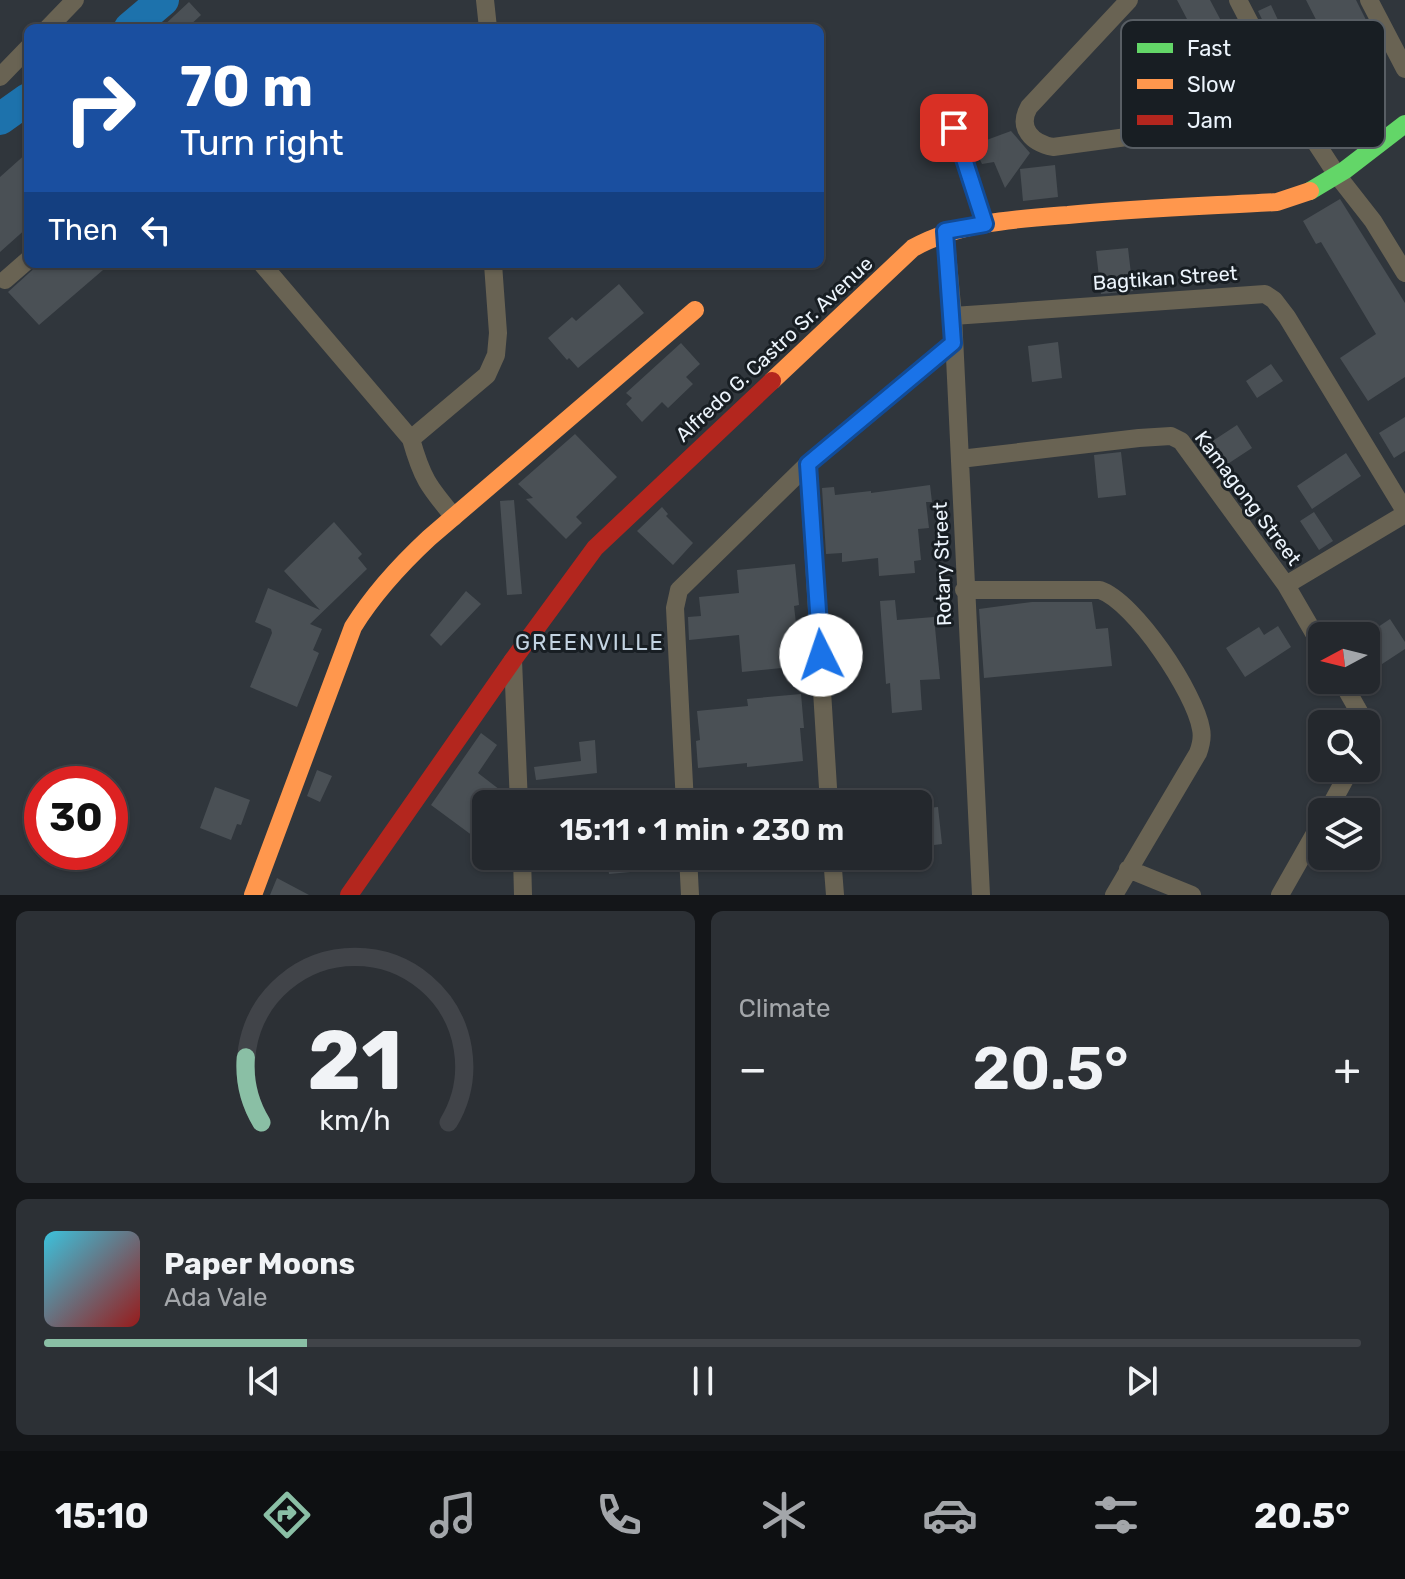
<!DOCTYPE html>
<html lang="en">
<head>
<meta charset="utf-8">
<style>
	:root { --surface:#24282d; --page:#2c3035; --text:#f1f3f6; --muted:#a3a6aa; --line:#414449; --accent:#8abfa5 }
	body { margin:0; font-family:Rubik,sans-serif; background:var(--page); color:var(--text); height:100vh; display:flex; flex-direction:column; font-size:30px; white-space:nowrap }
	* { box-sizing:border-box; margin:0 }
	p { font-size:26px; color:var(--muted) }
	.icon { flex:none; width:44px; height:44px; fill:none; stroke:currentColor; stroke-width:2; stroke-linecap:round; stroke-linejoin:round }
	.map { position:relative; height:895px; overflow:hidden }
	.panel { display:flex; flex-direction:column; gap:16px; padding:16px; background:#141619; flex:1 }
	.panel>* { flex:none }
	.banner { position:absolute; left:24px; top:24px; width:800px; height:244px; border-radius:12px; box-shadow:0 2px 6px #0004,0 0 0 2px var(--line); background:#1a4fa0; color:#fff; overflow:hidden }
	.needle { width:52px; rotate:263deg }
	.controls { position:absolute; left:1308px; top:622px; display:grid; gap:16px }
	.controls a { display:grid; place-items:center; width:72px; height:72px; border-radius:12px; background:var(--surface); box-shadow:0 2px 6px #0004,0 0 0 2px var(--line); font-size:40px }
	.speed { position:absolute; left:24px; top:766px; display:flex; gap:16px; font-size:40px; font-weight:700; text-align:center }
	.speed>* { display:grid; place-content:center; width:104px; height:104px; border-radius:50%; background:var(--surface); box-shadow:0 2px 6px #0004,0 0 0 2px var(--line); line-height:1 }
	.speed .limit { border:12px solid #d22; background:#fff; color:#111 }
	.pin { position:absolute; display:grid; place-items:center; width:68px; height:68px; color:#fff; margin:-34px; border-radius:16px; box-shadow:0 4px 12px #0006 }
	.me { position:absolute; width:88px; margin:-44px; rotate:356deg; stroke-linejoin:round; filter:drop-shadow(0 0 6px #0008) }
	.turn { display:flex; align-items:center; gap:28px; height:168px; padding:0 24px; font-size:36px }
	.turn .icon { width:104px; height:104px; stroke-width:2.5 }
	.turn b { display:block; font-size:56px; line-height:68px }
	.then { display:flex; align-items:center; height:76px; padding:0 24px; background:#0003; gap:16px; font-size:30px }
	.big { font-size:60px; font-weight:600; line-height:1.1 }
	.panel .card { flex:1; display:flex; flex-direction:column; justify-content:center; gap:12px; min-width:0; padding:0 28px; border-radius:12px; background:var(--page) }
	.panel .dial { align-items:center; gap:0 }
	.dial svg { height:208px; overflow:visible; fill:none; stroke:var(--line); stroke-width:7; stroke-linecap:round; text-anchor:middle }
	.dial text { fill:var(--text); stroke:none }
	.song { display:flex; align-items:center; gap:24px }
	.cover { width:96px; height:96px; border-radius:12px; background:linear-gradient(135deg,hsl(190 70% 55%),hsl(0 70% 35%)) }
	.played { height:8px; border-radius:4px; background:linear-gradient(90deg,var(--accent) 20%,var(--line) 20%) }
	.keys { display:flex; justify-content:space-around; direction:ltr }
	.heat { display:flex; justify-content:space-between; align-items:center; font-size:44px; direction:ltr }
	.panel .tiles { flex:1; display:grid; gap:16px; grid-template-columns:1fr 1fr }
	.card:last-child { grid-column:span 2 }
	.trip { position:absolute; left:472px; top:790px; width:460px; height:80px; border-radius:12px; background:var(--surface); box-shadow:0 2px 6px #0004,0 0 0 2px var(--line); font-weight:600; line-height:80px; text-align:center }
	.dock { display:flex; height:128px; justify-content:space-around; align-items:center; background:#0e1012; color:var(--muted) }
	.dock .icon { width:56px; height:56px }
	.dock .active { color:var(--accent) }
	.dock b { font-size:36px; color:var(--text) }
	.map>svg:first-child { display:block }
</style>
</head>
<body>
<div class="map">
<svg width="1405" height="895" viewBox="0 0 1405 895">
	<rect width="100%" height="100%" fill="#30363c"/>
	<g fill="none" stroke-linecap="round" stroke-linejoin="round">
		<path stroke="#1d72ac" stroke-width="32" d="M130,28L163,0
			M0,119L28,99"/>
	</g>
	<path fill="#4a5055" d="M1177,0H1210L1227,32L1238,26L1251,51L1241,56L1270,105L1240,110L1233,96L1156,109L1151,70L1209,61Z
		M1306,0H1356L1370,28L1331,49Z
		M189,2L201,15L187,28H161Z
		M1271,5L1284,33L1272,40L1258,11Z
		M1011,131L1030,153L1005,188L994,162L982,164L973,145Z
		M28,152V227L0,252V177Z
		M1055,165L1058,197L1023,201L1020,169Z
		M1340,199L1405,303V377L1368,401L1340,358L1376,334L1321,242L1316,244L1303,221Z
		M1128,248L1133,291L1101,294L1096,251Z
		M39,264H110L39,325L8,292Z
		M619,284L644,313L578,368L569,358L567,360L548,338L572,317L576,321Z
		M1058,342L1062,378L1032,382L1028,346Z
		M681,343L700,364L686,377L693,384L668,408L662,402L642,422L626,404L632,398L626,393Z
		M1271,364L1283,381L1257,398L1246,381Z
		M1405,417V451L1394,458L1379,433Z
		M1237,425L1252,448L1223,467L1208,444Z
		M575,434L617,477L576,517L582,523L566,539L526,499L533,498L518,484Z
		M1121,452L1126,495L1098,498L1094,455Z
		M1346,453L1361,476L1312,509L1297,486Z
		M930,485L932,502H926L929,528L918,529L921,560L914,561L915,573L879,576L878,558L842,562V553L826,554L822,488L834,487L835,495L871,491V493Z
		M514,500L522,594L507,595L500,501Z
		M662,507L668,514L666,516L693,543L673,565L637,531Z
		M1314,512L1333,541L1319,550L1300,521Z
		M334,522L362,554L358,558L367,569L310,624L322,629L313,650L319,653L297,707L250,687L272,633L271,629L255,622L268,588L320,610L284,571Z
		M795,564L799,605L794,606L801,666L742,672L739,635L689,640L688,617L701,616L699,597L739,593L737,570Z
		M466,591L481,604L441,646L430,635Z
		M895,600L897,620L934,617L940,679L920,680L922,710L892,713L890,683L886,684L880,601Z
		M1032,602H1092L1096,629L1108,628L1112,666L984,678L979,609Z
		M1390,619L1405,642V649L1376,668L1366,653V635Z
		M1278,626L1291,647L1245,677L1226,648L1259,627L1264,635Z
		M801,694L804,728H800L803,761L747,767V763L698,768L696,741L700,740L697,711L748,706L747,699Z
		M481,733L497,745L478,773L504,793L496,804H486V818L473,836L431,805Z
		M595,740L597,773L536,780L534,767L581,761L579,742Z
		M317,770L332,776L320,802L307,796Z
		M215,787L250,800L241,825L237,824L231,840L200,828Z
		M938,807L942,844L918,847V809Z
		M607,856H650L652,870L609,874Z
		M277,878L309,895H270Z"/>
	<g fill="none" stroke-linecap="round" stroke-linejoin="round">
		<path stroke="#696353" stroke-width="18" d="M485,0L488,28
			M1129,0L1029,107C1017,128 1032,143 1053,147L1297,114
			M1238,0L1297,114L1337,175L1373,221L1405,273
			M1369,0L1405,69
			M48,28L75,0
			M0,77L28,48
			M954,128L985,224
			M945,231L953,316L981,895
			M262,264L411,439C422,478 428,486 454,517
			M5,280L28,260
			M953,316L1265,294L1274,300L1287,317L1405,511
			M411,439L487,375L496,355L498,333L493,264
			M960,459L1139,438L1171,436L1181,441L1286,585L1322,647
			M808,464L829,804
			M1286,585L1405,514
			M964,590H1100C1135,602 1195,693 1201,729C1203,738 1201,745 1198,753L1114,895
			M513,660L519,804
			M1341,680L1366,724
			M685,804L675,608L679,590L808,464L953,343
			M1327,812L1351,768
			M522,856L523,895
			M688,856L690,895
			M832,856L835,895
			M1128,869L1192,895
			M1280,895L1322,821"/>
		<path stroke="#63d668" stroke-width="18" d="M1310,191L1345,170L1405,124"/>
		<path stroke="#ff974d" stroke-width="18" d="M772,381L913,248C960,222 1015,219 1068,215C1138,208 1207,206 1277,202L1310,191
			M253,895L353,627C374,593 400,565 429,538L695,310"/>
		<path stroke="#b3261e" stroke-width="18" d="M349,895L513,660L595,548L772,381"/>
	</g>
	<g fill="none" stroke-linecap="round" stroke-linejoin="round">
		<defs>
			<path id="route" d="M821,655L808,464L953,343L945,231L985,224L954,128"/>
		</defs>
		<use href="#route" stroke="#114b97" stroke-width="20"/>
		<use href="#route" stroke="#1a73e8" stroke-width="14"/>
	</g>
	<g text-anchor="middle" stroke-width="6" stroke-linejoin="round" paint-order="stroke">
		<g font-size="20" fill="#ecf4fc" stroke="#181e23">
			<text transform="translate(1165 278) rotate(-4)" y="7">Bagtikan Street</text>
			<text transform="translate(774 349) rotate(-43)" y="7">Alfredo G. Castro Sr. Avenue</text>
			<text transform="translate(1248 498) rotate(53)" y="7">Kamagong Street</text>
			<text transform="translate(942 564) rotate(-92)" y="7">Rotary Street</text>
		</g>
		<g font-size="22" letter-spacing="2" fill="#c3d3e1" stroke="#181e23">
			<text x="590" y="650">GREENVILLE</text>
		</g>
	</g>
	<rect x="1121" y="20" width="264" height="128" rx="12" fill="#181e23" stroke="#585e64" stroke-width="2"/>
	<rect x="1137" y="43" width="36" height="10" fill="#63d668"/>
	<rect x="1137" y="79" width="36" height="10" fill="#ff974d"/>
	<rect x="1137" y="115" width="36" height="10" fill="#b3261e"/>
	<g font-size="22" fill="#ecf4fc">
		<text x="1187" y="56">Fast</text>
		<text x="1187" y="92">Slow</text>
		<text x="1187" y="128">Jam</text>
	</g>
</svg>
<div class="controls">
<a><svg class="needle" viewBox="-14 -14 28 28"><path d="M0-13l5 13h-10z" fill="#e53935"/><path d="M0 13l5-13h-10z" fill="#a3a6aa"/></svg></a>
<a><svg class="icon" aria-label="search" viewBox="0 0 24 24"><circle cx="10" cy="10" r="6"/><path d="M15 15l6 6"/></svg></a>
<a><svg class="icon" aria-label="layers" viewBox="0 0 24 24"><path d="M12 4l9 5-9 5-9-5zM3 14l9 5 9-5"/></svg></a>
</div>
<div class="speed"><div class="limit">30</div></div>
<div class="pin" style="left:954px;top:128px;background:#d93025"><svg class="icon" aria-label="arrive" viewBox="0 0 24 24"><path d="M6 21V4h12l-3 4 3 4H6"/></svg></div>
<svg class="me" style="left:821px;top:655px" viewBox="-20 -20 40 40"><circle r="19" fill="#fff"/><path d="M0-13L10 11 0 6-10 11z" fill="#1a73e8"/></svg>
<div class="trip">15:11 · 1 min · 230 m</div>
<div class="banner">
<div class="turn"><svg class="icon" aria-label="right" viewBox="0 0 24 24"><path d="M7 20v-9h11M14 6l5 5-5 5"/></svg><div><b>70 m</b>Turn right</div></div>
<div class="then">Then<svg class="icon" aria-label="left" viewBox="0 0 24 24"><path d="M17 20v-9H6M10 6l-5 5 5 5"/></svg></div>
</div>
</div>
<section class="panel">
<div class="tiles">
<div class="card dial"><svg viewBox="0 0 100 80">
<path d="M14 69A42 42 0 1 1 86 69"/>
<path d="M14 69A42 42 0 0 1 8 44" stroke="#8abfa5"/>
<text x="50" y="56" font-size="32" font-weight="700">21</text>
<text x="50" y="72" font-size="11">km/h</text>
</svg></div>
<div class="card"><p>Climate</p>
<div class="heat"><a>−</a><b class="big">20.5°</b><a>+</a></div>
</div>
<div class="card">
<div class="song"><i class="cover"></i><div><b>Paper Moons</b><p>Ada Vale</p></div></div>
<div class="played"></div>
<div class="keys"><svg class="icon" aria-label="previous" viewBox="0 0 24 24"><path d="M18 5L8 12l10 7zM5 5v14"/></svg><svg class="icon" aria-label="pause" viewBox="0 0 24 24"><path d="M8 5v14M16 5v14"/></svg><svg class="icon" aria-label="next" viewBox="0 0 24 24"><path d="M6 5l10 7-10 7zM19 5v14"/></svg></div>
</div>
</div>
</section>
<nav class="dock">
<b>15:10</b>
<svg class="icon active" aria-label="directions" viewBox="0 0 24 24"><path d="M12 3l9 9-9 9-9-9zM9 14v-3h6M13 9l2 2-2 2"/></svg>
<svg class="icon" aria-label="music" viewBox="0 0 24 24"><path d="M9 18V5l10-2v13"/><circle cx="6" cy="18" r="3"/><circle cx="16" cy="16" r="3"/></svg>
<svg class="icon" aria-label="phone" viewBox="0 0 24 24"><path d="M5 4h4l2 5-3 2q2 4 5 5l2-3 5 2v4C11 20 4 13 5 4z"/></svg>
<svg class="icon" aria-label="climate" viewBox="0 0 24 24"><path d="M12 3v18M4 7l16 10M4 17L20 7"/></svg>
<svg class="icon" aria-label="car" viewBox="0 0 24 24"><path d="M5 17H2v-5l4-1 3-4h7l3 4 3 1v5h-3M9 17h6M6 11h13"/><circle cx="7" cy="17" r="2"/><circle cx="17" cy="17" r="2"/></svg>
<svg class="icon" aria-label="filters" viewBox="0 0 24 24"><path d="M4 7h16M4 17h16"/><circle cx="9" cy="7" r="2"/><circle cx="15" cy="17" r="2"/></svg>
<b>20.5°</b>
</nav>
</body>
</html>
